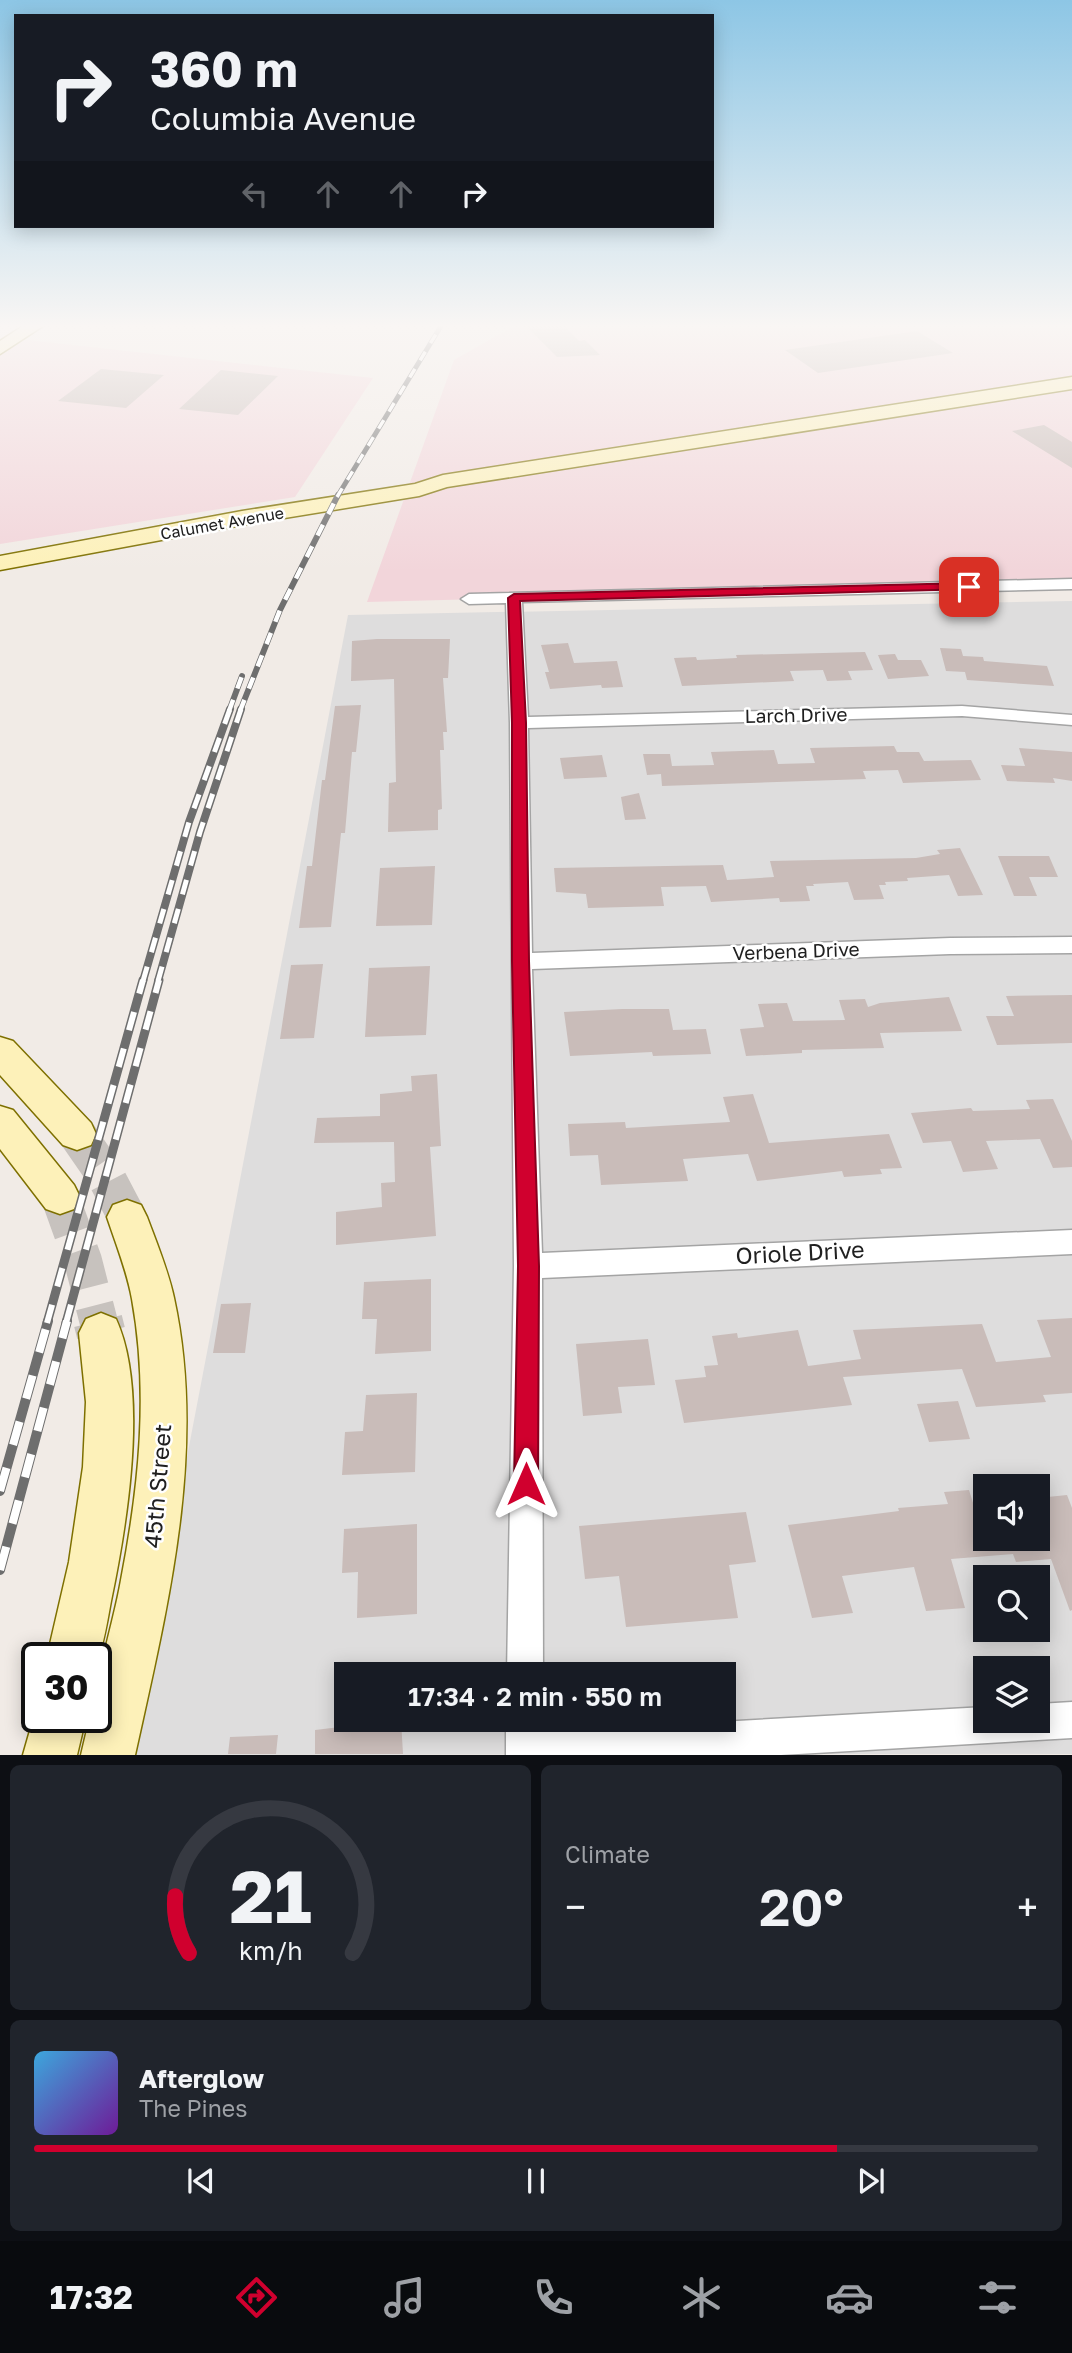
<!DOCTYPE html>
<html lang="en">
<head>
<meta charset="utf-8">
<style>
	:root { --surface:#171b24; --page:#20242c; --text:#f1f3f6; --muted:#9ea1a6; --line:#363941; --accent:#d0002e }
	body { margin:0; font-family:"Golos Text",sans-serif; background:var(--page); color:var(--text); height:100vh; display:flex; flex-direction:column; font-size:26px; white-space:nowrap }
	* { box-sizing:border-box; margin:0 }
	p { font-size:23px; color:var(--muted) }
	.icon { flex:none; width:38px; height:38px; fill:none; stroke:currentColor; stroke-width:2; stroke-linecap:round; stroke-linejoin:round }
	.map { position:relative; height:1755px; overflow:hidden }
	.panel { display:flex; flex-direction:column; gap:10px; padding:10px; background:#0d0f14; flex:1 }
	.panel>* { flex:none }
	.banner { position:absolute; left:14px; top:14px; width:700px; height:214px; border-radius:0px; box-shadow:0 4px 18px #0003; background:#171b24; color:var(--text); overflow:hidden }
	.tools { position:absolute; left:973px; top:1474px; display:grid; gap:14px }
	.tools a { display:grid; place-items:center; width:77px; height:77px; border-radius:0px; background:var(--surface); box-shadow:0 4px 18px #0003; font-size:35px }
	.speed { position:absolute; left:21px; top:1642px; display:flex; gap:14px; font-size:35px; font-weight:700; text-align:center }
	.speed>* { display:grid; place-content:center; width:91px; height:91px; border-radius:50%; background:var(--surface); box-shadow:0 4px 18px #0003; line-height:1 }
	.speed .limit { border:4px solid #111; border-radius:10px; background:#fff; color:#111 }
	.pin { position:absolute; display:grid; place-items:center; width:60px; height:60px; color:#fff; margin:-30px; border-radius:14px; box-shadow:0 4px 10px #0006 }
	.me { position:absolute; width:77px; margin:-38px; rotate:0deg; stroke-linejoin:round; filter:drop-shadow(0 0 5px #0008) }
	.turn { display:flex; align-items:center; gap:24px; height:147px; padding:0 21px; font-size:32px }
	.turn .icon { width:91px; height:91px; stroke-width:2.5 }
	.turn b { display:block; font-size:49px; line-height:60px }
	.lanes { display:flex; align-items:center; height:66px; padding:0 21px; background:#0003; justify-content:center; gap:35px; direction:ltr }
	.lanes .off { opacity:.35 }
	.big { font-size:52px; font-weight:600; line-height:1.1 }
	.panel .card { flex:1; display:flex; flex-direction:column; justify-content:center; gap:10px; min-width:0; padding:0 24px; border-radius:10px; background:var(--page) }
	.panel .dial { align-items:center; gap:0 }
	.dial svg { height:182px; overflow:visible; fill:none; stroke:var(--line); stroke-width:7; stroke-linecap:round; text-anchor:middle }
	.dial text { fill:var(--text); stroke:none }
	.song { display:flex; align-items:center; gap:21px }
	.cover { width:84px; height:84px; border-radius:10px; background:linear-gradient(135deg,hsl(200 70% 55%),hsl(280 70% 35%)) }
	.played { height:7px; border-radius:4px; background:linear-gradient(90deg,var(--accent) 80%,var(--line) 80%) }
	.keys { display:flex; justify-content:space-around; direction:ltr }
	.heat { display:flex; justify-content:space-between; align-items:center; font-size:38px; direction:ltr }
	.panel .tiles { flex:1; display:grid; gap:10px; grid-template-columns:1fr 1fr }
	.card:last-child { grid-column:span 2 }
	.trip { position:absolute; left:334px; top:1662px; width:402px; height:70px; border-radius:0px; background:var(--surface); box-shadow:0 4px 18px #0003; font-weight:600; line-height:70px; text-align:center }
	.tabs { display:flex; height:112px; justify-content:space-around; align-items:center; background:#090b0e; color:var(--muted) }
	.tabs .icon { width:49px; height:49px }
	.tabs .current { color:var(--accent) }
	.tabs b { font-size:32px; color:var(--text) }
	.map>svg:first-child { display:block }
</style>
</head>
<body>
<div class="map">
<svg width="1072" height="1755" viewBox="0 0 1072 1755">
	<rect width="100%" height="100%" fill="#f1ebe6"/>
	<path fill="#dedddd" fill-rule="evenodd" d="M1072,601V1754L130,1755L348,615ZM985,1486H1038V1538H985ZM985,1577H1038V1629H985ZM985,1668H1038V1720H985ZM346,1675H724V1720H346Z"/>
	<path fill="#f2d5da" d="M514,326H1072V584L367,602L454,360Z
		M18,339L373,378L295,497L0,544V352Z"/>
	<path fill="#c9bcb9" d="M526,326H564L579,341L585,340L600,355L557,357Z
		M917,331L953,353L818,373L785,350Z
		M101,369L164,375L126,408L58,401Z
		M221,370L278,376L238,415L179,409Z
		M1044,425L1072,442V468L1012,431Z
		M377,639H450L448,678H443L447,732H443L444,750H440L442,809L438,810V830L388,832L389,783L396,782L394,679L351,681L352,641Z
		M568,643L574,663L617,661L623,687L602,688L601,685L550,689L545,672H549L541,645Z
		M940,648L961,649L963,656L983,657L984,661L1047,666L1054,686L967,680L965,672L946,671Z
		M865,652L873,670L848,671L852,680L827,681L823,670L790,671L794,681L682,686L674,658L696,657L697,660L737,658L736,655Z
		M895,654L898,660H921L929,676L888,679L878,655Z
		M361,705L356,752H352L345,833H341L331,927L299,928L307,866H312L322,780H325L335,706Z
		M894,746L897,752H919L924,761L971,760L981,780L903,783L898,770L863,771L866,779L662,786L661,774L647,775L643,754H670L672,766L714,765L711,752L774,750L778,764L815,763L810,748Z
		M1019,748L1072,752V781L1053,778L1055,783L1007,781L1001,765L1025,766Z
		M602,755L607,777L564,779L560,758Z
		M639,793L646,819L625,820L621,797Z
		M960,848L983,895L958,896L949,875L907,878L908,881L885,882L886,885H879L884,899L854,900L848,882L813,884L814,886H806L810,901L780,902L779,898L711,902L706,886L661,887L664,906L588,908L586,894L556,892L554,868L723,865L727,880L774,877L770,861L916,858L940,854L937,850Z
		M998,856H1049L1058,877H1029L1037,896H1014Z
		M435,866L432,925L376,926L380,868Z
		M323,964L314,1038L280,1039L291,965Z
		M430,966L426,1035L365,1037L369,968Z
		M1072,995V1043L997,1045L986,1016H1014L1006,996Z
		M949,997L962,1031L880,1033L884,1048L802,1050V1053L746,1056L740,1029L764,1027L758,1004L787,1003L793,1021L845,1020L839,1000L865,999L868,1007L880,1003Z
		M622,1009H669L673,1030L706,1029L711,1054L653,1056L652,1052L570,1056L564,1012Z
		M437,1074L441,1146L430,1147L436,1236L336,1245V1212L382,1207L381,1183L395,1182L394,1142L314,1143L317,1118L380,1116V1094L412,1091L411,1076Z
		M753,1094L769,1143L889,1134L902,1168L880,1169L882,1174L844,1177L842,1171L757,1181L748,1154L683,1159L688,1181L601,1185L598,1155L570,1156L568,1124L625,1122L626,1128L730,1122L723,1097Z
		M1053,1099L1072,1141V1167L1053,1168L1040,1139L986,1141L998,1169L963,1172L951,1141L923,1143L911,1113L971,1108L973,1111L1030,1109L1026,1100Z
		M431,1279V1351L375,1354L377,1319H362L364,1282Z
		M251,1303L245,1353H213L221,1304Z
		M1072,1318V1393L1043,1395L1046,1402L976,1407L962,1369L843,1377L852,1405L684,1423L675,1380L706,1377L704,1366L718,1365L712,1336L737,1333L738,1338L798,1330L808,1366L861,1359L853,1330L982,1324L996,1362L1051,1357L1037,1320Z
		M648,1339L655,1385L618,1387L622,1413L583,1416L576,1344Z
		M417,1393L415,1472L342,1475L345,1432L363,1431L366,1395Z
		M958,1401L970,1439L929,1442L917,1404Z
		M969,1490L984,1538H1038V1498L1067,1495L1072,1508V1610L1070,1611L1051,1559L1016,1562L1013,1554L951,1559L965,1608L926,1611L914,1567L842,1576L853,1613L812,1618L788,1525L899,1511L898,1508L948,1504L944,1492Z
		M746,1512L756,1562L729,1565L738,1618L626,1627L619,1576L585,1579L579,1526Z
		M417,1524V1614L357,1618L358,1572L342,1573L344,1529Z
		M340,1720H401L403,1754H315V1730L340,1727Z
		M278,1735L276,1754H228L230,1737Z"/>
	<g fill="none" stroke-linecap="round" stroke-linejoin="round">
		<path stroke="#c7c2be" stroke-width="38" stroke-dasharray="38 19" stroke-linecap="butt" d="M77,1134L104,1173L127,1217
			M60,1197L83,1261L99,1323"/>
		<path stroke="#c7c2be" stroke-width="49" stroke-dasharray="49 24" stroke-linecap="butt" d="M98,1321L101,1333"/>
		<defs>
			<path id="minor" d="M1072,579V589L522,602L528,717L962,706L1072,715V725L962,716L528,728L532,953L950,938L1072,937V953L950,954L532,969L542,1253L1072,1230V1254L542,1278L543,1675H507L514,1266L510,723L506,603L469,604L461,599L469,594Z
				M1072,1702V1738L781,1755H506V1720H542V1732L985,1707V1720H1038V1704Z"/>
			<path id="secondary" d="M23,326H43L0,354V341Z
				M1072,377V389L447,487L419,496L242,525L0,570V556L242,511L415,484L443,475Z
				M0,1037L13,1041L91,1123L96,1134L91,1145L77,1150L63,1145L0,1075Z
				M0,1106L13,1110L74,1185L80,1197L74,1209L60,1214L46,1209L0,1149Z
				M127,1200L141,1205L147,1217C157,1244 168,1270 174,1298C207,1450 168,1605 135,1755H81L90,1717H96C96,1671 113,1626 121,1580C139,1487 149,1393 132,1299C127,1271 116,1244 107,1217L113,1205Z
				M101,1313L116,1319C149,1391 127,1524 111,1601C107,1622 104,1644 96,1664V1657H47L69,1562L83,1467L86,1402L79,1333L86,1319Z
				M37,1706V1717H86L77,1755H23Z"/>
		</defs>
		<use href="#minor" stroke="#a4a4a4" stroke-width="3"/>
		<use href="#secondary" stroke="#7e7000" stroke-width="3"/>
		<use href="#minor" fill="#fff" fill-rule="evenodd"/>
		<use href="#secondary" fill="#fdf1b9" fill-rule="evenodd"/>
		<defs>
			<path id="rail-far4" d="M337,497L441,326"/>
			<path id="rail-far3" d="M229,711L242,676
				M240,711L280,610L338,495"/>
			<path id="rail-far2" d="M143,981L189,822L230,709
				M158,981L200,832L241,709"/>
			<path id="rail-far1" d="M47,1323L143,980
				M66,1323L159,980"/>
			<path id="rail" d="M0,1491L48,1321
				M0,1570L67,1321"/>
		</defs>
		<use href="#rail-far4" stroke="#6e6e6e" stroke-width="5"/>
		<use href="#rail-far3" stroke="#6e6e6e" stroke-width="6"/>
		<use href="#rail-far2" stroke="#6e6e6e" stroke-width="8"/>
		<use href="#rail-far1" stroke="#6e6e6e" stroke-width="9"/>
		<use href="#rail" stroke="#6e6e6e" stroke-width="10"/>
		<use href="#rail-far4" stroke="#fff" stroke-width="3.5" stroke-dasharray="10" stroke-linecap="butt"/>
		<use href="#rail-far3" stroke="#fff" stroke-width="4.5" stroke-dasharray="12" stroke-linecap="butt"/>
		<use href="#rail-far2" stroke="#fff" stroke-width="5" stroke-dasharray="15" stroke-linecap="butt"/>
		<use href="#rail-far1" stroke="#fff" stroke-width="6" stroke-dasharray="19" stroke-linecap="butt"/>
		<use href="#rail" stroke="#fff" stroke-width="8" stroke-dasharray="24" stroke-linecap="butt"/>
	</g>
	<linearGradient id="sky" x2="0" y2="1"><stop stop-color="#8dc6e5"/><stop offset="0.57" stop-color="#f9f6f4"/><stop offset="1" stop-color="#f9f6f4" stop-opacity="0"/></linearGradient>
	<rect width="1072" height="572" fill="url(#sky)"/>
	<path fill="#d0002e" stroke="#87001e" stroke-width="2" d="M969,583L973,584V589L520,601L526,723L529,961L539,1266L538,1484L535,1493L526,1496L518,1493L514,1484L518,1266L512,961V723L508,598L514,594Z"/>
	<g text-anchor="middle" stroke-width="5" stroke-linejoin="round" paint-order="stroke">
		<g font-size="16" fill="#202020" stroke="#fff">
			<text transform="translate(222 523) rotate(-10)" y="6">Calumet Avenue</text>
		</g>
		<g font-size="19" fill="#202020" stroke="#fff">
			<text transform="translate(796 715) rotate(-1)" y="7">Larch Drive</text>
			<text transform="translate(796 951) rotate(-2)" y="7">Verbena Drive</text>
		</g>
		<g font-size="23" fill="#202020" stroke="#fff">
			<text transform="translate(800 1253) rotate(-3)" y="8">Oriole Drive</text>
			<text transform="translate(158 1486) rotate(-85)" y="8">45th Street</text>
		</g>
	</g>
</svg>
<div class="tools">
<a><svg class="icon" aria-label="sound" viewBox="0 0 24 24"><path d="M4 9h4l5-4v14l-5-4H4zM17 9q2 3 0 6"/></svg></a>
<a><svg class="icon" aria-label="search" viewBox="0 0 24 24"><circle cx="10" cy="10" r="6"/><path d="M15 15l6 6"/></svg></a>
<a><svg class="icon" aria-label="layers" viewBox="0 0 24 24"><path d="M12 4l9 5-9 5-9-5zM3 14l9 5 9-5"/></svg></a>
</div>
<div class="speed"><div class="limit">30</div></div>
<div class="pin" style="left:969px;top:587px;background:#d93025"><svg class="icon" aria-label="arrive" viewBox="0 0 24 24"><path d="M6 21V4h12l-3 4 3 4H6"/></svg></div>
<svg class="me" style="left:526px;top:1484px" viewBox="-20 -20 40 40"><path d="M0-17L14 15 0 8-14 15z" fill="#d0002e" stroke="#fff" stroke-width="4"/></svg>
<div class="trip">17:34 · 2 min · 550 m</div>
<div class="banner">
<div class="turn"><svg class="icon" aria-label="right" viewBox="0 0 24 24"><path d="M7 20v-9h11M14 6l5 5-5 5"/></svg><div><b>360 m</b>Columbia Avenue</div></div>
<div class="lanes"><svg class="icon off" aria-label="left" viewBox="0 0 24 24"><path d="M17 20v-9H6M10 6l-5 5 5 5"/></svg><svg class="icon off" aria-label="ahead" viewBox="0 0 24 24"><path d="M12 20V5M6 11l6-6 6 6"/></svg><svg class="icon off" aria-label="ahead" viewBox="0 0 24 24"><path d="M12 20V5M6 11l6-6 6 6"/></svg><svg class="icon" aria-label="right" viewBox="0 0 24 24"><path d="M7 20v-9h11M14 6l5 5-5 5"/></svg></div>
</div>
</div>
<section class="panel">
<div class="tiles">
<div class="card dial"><svg viewBox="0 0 100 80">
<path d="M14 69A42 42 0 1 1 86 69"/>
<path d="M14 69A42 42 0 0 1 8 44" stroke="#d0002e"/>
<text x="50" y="56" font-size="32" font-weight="700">21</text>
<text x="50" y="72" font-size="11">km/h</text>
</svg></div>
<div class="card"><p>Climate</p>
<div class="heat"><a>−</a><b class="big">20°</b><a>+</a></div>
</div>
<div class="card">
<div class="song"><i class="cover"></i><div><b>Afterglow</b><p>The Pines</p></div></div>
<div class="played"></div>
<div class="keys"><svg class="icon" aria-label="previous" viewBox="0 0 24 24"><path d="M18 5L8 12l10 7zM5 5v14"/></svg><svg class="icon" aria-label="pause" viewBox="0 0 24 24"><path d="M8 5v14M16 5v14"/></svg><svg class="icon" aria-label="next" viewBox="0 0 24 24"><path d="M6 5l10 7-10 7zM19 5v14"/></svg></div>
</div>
</div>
</section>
<nav class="tabs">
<b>17:32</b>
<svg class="icon current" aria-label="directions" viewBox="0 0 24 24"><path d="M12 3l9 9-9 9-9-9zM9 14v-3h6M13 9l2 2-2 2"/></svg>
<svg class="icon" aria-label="music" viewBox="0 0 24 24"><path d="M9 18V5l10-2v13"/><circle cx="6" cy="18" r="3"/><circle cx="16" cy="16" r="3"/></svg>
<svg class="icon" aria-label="phone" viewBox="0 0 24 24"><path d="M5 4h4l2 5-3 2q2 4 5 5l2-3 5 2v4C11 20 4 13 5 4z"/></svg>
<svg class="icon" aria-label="climate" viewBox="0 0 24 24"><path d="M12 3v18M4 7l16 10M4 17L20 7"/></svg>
<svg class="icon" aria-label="car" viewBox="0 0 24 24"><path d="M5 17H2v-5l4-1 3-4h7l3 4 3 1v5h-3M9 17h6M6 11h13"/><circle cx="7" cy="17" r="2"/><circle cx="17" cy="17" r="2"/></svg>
<svg class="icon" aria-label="filters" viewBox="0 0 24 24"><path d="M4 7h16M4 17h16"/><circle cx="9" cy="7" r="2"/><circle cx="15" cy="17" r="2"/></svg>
</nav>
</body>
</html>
